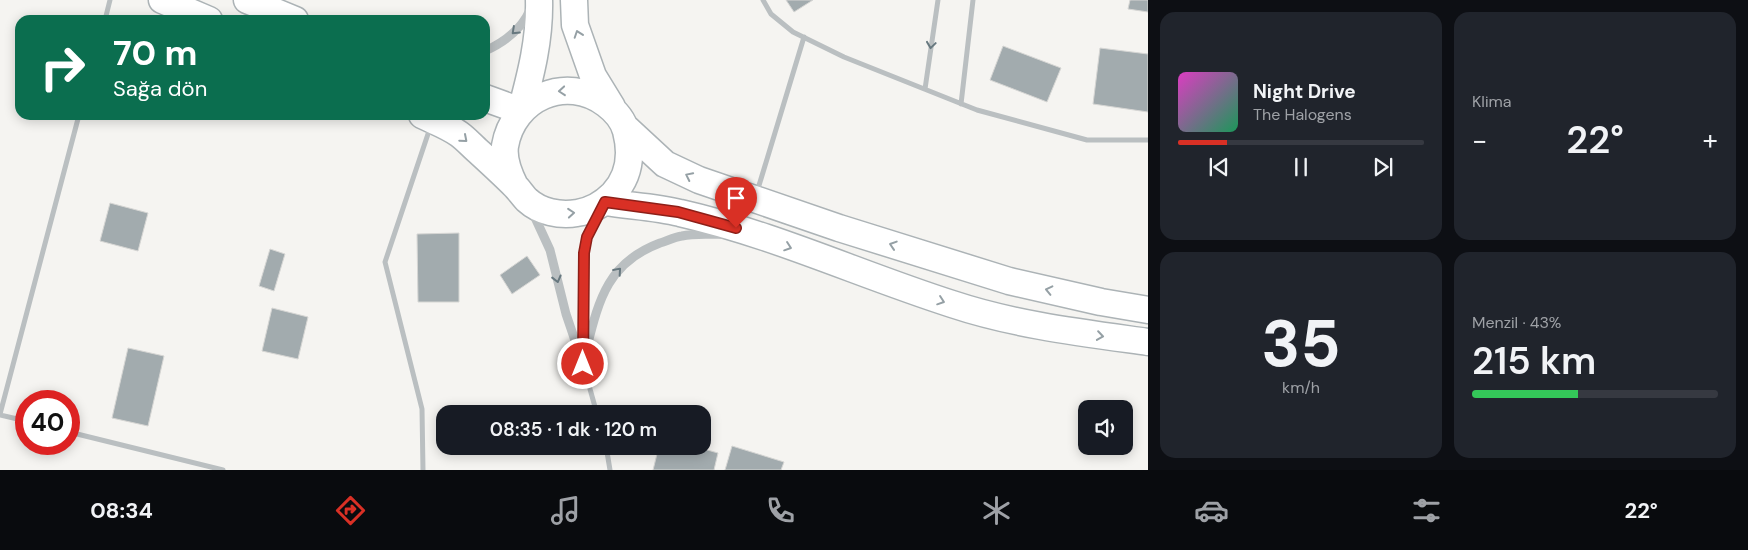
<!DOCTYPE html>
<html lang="tr">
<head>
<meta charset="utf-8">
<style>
	:root { --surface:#171b24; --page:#20242c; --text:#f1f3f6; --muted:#9ea1a6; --line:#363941; --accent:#d93025 }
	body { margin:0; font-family:"DM Sans",sans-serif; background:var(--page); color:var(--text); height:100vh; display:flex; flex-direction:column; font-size:19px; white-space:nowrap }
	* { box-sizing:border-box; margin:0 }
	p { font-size:16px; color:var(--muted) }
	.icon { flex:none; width:28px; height:28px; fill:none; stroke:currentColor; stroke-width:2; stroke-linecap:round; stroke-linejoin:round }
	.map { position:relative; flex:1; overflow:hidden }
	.details { display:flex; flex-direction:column; gap:12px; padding:12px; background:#0d0f14; width:600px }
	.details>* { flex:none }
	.banner { position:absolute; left:15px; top:15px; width:475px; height:105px; border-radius:15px; box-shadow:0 2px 12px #0003; background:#0b6e4f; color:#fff; overflow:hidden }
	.fabs { position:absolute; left:1078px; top:400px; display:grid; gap:10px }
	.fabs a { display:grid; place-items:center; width:55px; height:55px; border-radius:10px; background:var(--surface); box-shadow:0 2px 12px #0003; font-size:25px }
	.speed { position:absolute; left:15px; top:390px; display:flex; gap:10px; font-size:25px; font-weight:700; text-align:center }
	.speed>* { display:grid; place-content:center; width:65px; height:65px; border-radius:50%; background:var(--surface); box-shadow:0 2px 12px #0003; line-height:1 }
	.speed .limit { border:8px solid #d22; background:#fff; color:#111 }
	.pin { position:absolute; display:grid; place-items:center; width:42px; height:42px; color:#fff; margin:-51px -21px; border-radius:50% 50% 50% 0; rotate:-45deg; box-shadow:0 0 5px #0007 }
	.pin .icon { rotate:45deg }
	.me { position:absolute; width:55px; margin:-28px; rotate:0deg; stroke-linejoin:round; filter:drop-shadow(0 0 4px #0008) }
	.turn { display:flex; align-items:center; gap:18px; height:105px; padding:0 15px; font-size:22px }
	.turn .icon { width:65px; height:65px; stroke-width:2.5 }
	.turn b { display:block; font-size:35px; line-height:42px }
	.big { font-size:38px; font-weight:600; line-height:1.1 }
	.details .widget { flex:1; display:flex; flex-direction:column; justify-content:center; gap:8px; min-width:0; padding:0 18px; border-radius:15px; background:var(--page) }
	.details .dial { align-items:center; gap:0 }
	.dial b { font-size:65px; line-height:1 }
	.song { display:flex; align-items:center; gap:15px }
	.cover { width:60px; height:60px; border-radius:8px; background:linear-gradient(135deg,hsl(310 70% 55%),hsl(150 70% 35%)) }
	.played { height:5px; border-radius:2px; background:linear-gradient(90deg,var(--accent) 20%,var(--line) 20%) }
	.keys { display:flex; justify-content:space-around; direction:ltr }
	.heat { display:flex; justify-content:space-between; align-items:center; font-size:28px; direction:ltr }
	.charge { height:8px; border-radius:4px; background:linear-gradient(90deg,#34c759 43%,var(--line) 0) }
	.details .tiles { flex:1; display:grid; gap:12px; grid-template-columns:repeat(2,1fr) }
	.trip { position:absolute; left:436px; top:405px; width:275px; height:50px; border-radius:15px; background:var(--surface); box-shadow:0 2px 12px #0003; font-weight:600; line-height:50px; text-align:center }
	.tabs { display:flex; height:80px; justify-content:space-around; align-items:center; background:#090b0e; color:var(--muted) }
	.tabs .icon { width:35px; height:35px }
	.tabs .current { color:var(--accent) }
	.tabs b { font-size:22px; color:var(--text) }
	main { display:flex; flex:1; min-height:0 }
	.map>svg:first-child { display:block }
</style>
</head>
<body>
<main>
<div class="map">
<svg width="1148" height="470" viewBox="0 0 1148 470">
	<rect width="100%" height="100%" fill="#f5f4f1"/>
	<path fill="#a2abae" stroke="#d6d6d4" d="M786,0H813L794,12Z
		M1130,0H1148V12L1128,9Z
		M1003,46L1061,68L1047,102L990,80Z
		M1100,48L1148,54V112L1093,104Z
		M110,203L148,213L138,251L100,241Z
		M459,233V302H418L417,234Z
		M270,249L285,254L274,291L259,286Z
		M527,256L540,275L512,294L500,275Z
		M272,308L308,317L298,359L262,351Z
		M128,348L164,356L148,426L112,418Z
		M635,410L657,414H634Z
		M659,446H693L718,453L714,470H653Z
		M732,446L784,462L781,470H725Z"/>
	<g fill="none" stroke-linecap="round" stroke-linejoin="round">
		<defs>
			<path id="secondary" d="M162,0L209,20
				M247,0L295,20
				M574,0L575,25L593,76L612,107
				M485,98L521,111C531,74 540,39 539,0
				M422,115C434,121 448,126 459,134C466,139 472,146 479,152C491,163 503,174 515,186C519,190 523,196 527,200C540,212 560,216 577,213C591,211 603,204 613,194C630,176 632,154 626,131C623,120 614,110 606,104C566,74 513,98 505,146C503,160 509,174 515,186
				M625,127L665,164L699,180L839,228L1009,281L1101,302L1148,310
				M605,202C630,206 656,207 680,213C773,234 861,275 952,304C1015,325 1083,333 1148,342"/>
		</defs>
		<use href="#secondary" stroke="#acb3b6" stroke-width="29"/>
		<path stroke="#babfc1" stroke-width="5" d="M763,0L771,14L793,32L844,57L977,110L1087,140H1148
			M105,20L110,0
			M925,89L938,0
			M961,104L973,0
			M757,192L804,37
			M583,364L597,414
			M0,414L79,115
			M0,415L26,421
			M69,432L223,470
			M606,446L610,470
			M423,470L422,409L385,262L430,128"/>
		<path stroke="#babfc1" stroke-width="9" d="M485,51C505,42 521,30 530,10
			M532,211L550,250L566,314L583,364L584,253L587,237L600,211
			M587,347C599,298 609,262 660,243C667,241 674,237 682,236C695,233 710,235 724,234"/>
		<use href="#secondary" stroke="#fff" stroke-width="26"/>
	</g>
	<defs><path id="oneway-chevron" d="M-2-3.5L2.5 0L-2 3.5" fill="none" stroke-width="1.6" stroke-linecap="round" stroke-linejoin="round" transform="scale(1.25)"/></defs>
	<g stroke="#67787f">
		<use href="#oneway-chevron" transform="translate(515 31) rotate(137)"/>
		<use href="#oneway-chevron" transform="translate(931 45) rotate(98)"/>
		<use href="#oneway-chevron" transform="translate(618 271) rotate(-49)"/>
		<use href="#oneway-chevron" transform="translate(557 279) rotate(76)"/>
	</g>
	<g stroke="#95a0a5">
		<use href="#oneway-chevron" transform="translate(578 34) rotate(-109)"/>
		<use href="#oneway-chevron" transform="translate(562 91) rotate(175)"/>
		<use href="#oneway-chevron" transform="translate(464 139) rotate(41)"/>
		<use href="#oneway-chevron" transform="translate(689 176) rotate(-154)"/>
		<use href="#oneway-chevron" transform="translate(571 213) rotate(-5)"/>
		<use href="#oneway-chevron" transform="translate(893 245) rotate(-162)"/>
		<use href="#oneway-chevron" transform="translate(788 247) rotate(19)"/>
		<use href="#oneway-chevron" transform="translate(1049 290) rotate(-167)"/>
		<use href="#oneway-chevron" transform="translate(941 301) rotate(19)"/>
		<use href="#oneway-chevron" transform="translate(1100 336) rotate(8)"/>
	</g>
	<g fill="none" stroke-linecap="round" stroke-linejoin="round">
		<defs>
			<path id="route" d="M583,364L584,253L587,237L605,202L678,212L736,228"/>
		</defs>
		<use href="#route" stroke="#8d1f18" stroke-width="12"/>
		<use href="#route" stroke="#d93025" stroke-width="9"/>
	</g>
</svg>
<div class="fabs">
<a><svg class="icon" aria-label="sound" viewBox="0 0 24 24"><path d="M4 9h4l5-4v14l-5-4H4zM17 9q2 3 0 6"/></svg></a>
</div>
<div class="speed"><div class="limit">40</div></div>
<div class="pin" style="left:736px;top:228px;background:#d93025"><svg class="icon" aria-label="arrive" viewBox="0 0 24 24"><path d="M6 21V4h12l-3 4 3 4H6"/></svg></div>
<svg class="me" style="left:583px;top:364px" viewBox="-20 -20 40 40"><circle r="17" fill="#d93025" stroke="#fff" stroke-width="3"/><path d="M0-11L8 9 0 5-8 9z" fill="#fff"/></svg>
<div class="trip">08:35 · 1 dk · 120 m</div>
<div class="banner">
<div class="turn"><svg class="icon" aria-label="right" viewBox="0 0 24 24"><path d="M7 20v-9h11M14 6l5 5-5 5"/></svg><div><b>70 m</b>Sağa dön</div></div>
</div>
</div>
<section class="details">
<div class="tiles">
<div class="widget">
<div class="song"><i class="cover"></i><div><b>Night Drive</b><p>The Halogens</p></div></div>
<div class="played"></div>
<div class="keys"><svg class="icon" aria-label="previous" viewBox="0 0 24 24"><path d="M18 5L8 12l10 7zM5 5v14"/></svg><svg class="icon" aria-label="pause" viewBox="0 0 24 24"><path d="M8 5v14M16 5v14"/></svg><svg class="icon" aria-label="next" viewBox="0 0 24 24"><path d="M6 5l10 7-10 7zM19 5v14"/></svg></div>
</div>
<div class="widget"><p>Klima</p>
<div class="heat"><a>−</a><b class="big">22°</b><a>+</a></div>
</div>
<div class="widget dial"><b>35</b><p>km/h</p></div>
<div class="widget"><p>Menzil · 43%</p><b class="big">215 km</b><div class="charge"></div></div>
</div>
</section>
</main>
<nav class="tabs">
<b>08:34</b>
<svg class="icon current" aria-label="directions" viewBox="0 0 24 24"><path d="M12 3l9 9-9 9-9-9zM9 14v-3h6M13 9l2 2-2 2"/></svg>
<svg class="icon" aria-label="music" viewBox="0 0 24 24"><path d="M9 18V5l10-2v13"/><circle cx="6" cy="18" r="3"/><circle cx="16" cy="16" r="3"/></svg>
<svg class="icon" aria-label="phone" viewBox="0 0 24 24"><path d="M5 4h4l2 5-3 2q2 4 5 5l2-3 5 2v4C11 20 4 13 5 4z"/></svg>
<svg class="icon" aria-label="climate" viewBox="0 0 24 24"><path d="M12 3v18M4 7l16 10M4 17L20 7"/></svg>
<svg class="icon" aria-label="car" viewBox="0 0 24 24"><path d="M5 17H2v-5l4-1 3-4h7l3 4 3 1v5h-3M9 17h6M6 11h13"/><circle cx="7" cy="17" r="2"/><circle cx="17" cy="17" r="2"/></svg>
<svg class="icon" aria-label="filters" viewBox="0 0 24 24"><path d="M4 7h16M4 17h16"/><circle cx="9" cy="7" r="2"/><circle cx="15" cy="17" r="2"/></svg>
<b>22°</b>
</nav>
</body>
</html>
